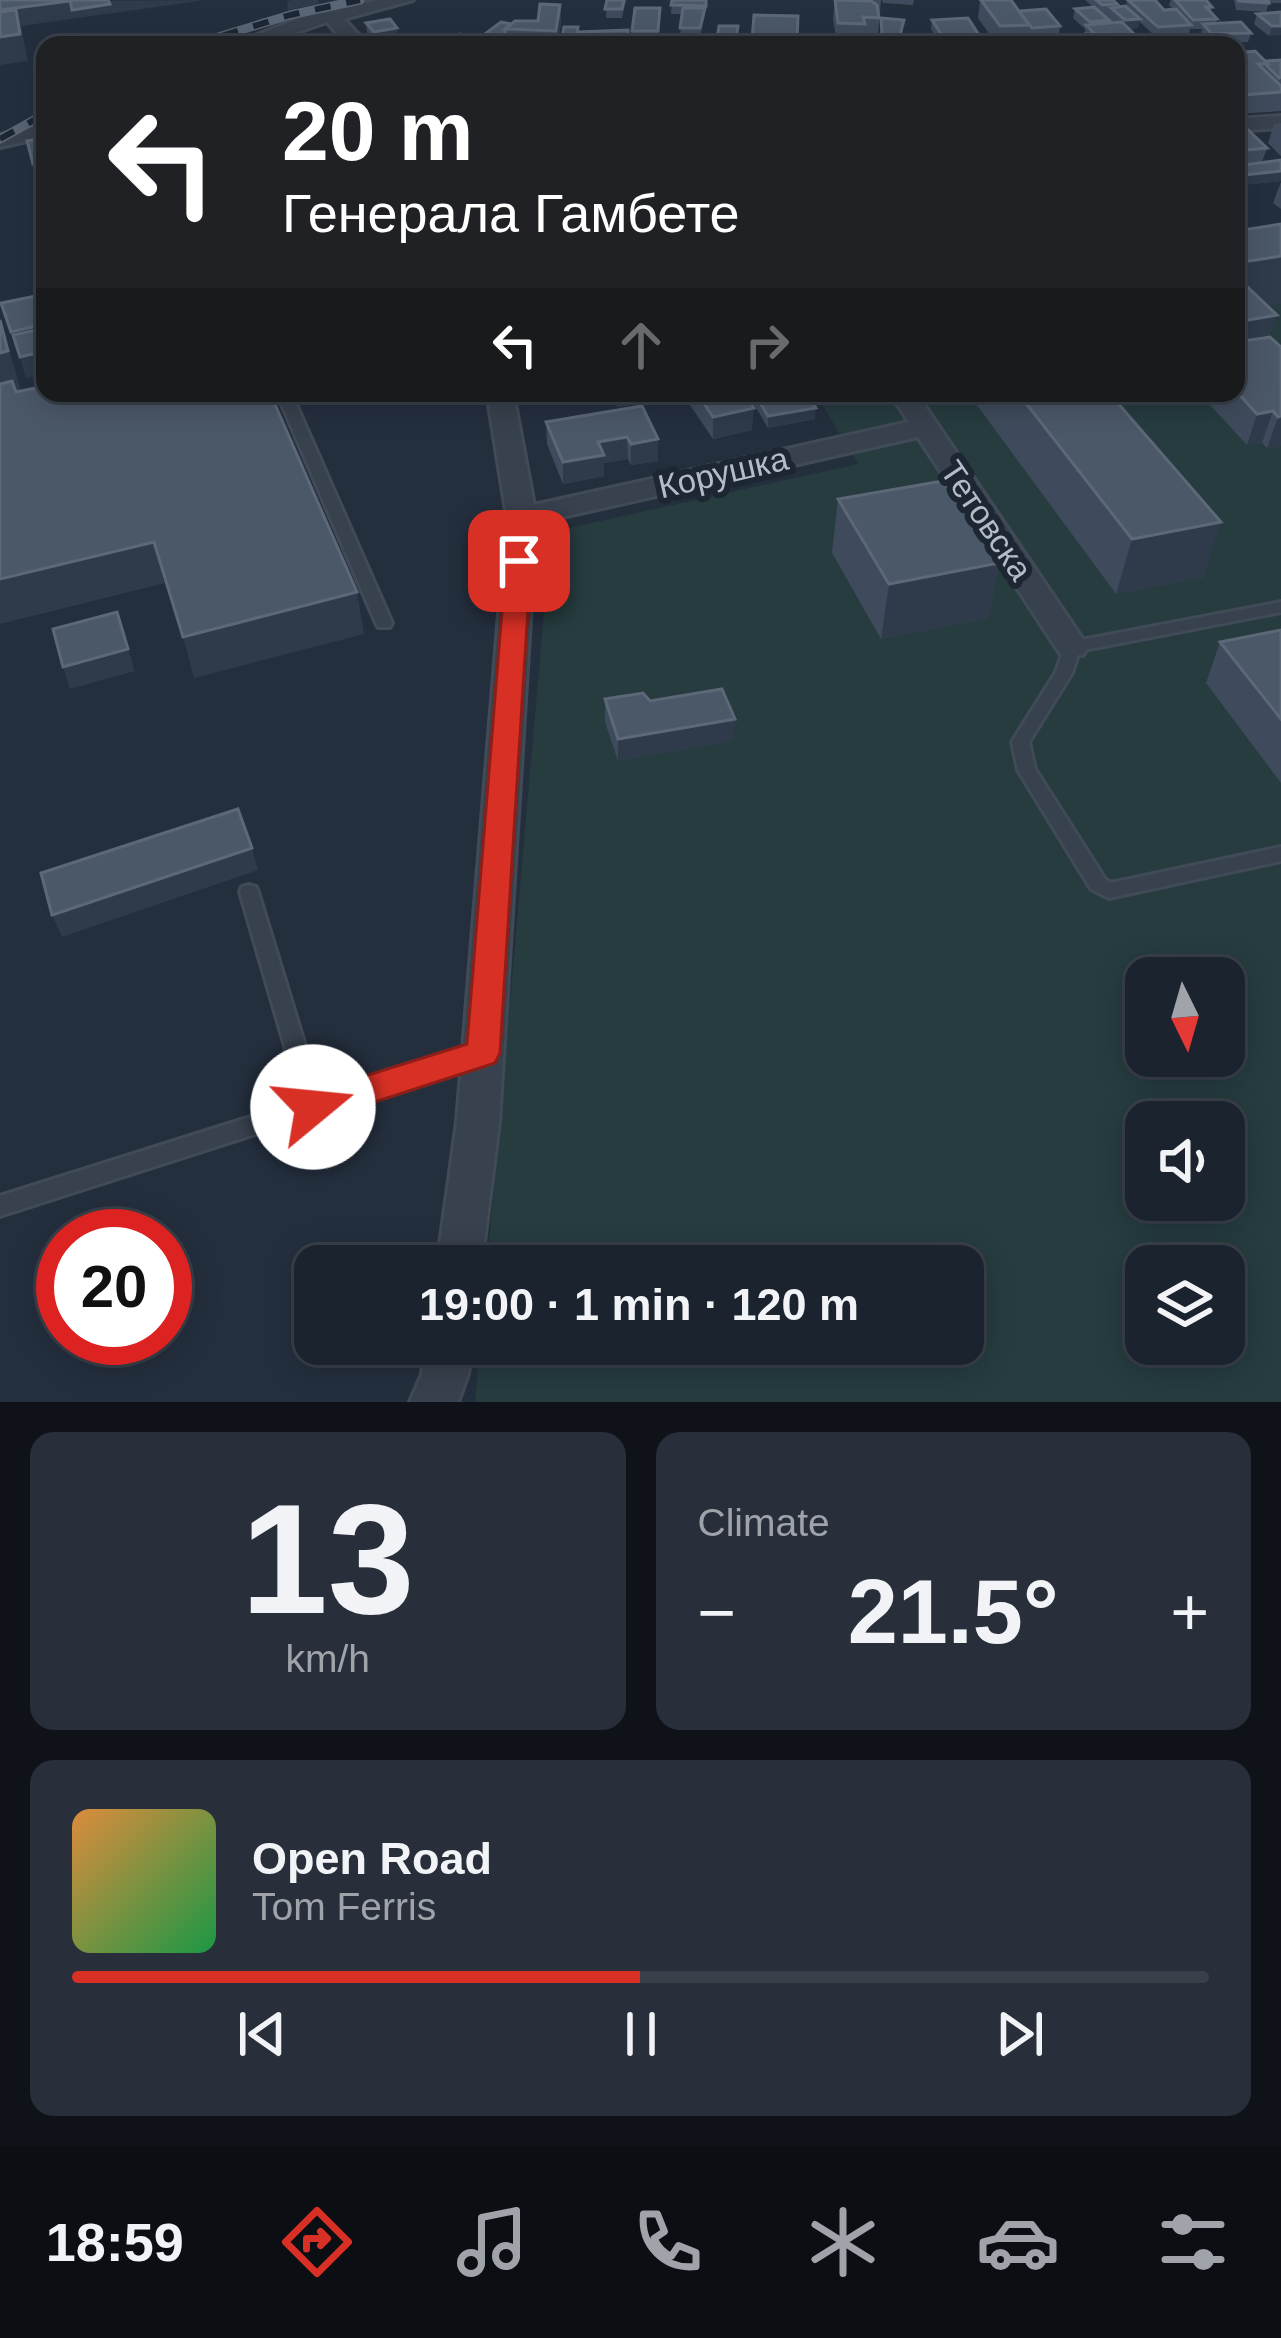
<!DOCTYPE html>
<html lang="en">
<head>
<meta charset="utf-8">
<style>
	:root { --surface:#1b232e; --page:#282f3a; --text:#f1f3f6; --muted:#a0a4aa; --line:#39404a; --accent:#d93025 }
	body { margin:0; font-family:Helvetica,sans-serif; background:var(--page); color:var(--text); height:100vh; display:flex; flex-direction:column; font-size:45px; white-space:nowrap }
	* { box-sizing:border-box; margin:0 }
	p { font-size:39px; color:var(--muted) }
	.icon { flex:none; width:66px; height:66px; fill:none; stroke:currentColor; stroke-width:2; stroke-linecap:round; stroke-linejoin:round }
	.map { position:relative; height:1402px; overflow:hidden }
	.sheet { display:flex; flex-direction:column; gap:30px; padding:30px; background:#0f1319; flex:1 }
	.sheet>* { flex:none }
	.top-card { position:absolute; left:36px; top:36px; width:1209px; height:366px; border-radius:24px; box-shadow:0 6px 30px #0003,0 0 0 3px var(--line); background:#202124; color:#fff; overflow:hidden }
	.needle { width:78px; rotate:175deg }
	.controls { position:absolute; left:1125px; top:957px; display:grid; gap:24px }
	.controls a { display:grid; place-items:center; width:120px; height:120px; border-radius:24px; background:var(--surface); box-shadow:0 6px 30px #0003,0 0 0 3px var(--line); font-size:60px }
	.speed { position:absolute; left:36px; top:1209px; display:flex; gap:24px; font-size:60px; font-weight:700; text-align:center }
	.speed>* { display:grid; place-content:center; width:156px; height:156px; border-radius:50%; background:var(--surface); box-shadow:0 6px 30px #0003,0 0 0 3px var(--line); line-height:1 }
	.speed .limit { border:18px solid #d22; background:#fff; color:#111 }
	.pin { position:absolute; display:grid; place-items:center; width:102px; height:102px; color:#fff; margin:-51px; border-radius:24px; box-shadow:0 6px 18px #0006 }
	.me { position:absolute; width:132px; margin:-66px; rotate:73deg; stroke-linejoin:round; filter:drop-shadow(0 0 9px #0008) }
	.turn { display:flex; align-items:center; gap:42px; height:252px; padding:0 48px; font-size:54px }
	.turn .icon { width:156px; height:156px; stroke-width:2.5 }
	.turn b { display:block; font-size:84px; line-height:102px }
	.lanes { display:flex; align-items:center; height:114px; padding:0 48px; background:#0003; justify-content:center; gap:60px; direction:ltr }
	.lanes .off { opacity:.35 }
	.big { font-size:90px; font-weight:700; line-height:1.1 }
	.sheet .card { flex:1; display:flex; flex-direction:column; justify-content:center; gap:18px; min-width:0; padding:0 42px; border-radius:24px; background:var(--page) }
	.sheet .dial { align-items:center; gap:0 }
	.dial b { font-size:156px; line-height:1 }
	.song { display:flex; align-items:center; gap:36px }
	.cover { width:144px; height:144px; border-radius:18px; background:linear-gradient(135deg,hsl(30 70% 55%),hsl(140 70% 35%)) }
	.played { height:12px; border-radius:6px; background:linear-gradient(90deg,var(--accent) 50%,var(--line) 50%) }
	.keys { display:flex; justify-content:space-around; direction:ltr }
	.heat { display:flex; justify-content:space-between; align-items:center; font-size:66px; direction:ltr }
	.sheet .tiles { flex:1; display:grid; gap:30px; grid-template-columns:1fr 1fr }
	.card:last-child { grid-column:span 2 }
	.trip { position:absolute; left:294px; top:1245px; width:690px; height:120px; border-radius:24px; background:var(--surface); box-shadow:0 6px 30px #0003,0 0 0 3px var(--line); font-weight:700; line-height:120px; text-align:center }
	.dock { display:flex; height:192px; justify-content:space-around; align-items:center; background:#0b0e12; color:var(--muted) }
	.dock .icon { width:84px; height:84px }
	.dock .on { color:var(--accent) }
	.dock b { font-size:54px; color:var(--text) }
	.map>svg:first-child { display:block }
</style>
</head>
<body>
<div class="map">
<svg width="1281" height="1402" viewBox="0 0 1281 1402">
	<rect width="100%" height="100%" fill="#242f3e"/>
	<path fill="#263c3f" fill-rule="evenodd" d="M1281,263V1402H475L480,1344H963V1266H487L551,532L858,464L815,393H1236ZM1146,978H1224V1056H1146ZM1146,1122H1224V1200H1146ZM1146,1266H1224V1344H1146Z"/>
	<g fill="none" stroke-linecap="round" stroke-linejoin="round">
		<defs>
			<path id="service" d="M277,393H291L392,623L390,627H378L376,623Z
				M1281,602V612L1079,651L1072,673L1029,742L1035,769L1105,879L1111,883L1281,847V861L1109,898L1091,889L1018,770L1012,742L1056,672L1066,643Z
				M249,885L256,887L258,892L320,1095L482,1044L489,1047L492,1053L489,1059L0,1216V1196L301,1101L240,892L242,887Z"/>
			<path id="minor" d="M378,0H413L344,19L368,45H347L327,22L260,45H232L305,16Z
				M1281,116V128L1236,131V119Z
				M45,125V137L0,147V135Z
				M487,393H513L534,505L909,422L890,393H916L1088,647L1083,655H1061L918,437L536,523L499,1122L481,1266H437L457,1122L507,517Z
				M426,1344H472L468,1374L458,1402H410L422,1374Z"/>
		</defs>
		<use href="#service" stroke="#414a57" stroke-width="6"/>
		<use href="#minor" stroke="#414a57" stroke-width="6"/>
		<use href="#service" fill="#38414e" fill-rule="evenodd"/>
		<use href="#minor" fill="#38414e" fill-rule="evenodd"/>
		<defs>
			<path id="rail" d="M192,45L290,15L360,0
				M0,139L45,114"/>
		</defs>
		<use href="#rail" stroke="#5a6575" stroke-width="9"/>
		<use href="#rail" stroke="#1d2633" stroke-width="6" stroke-dasharray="16" stroke-linecap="butt"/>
	</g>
	<path fill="#3f4b5c" d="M607,0H626L622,18H606Z
		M672,0H706L705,15L700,37H680L682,14H671Z
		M835,0H881L878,36H881V18L903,30L899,45H859V42H853L854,45H833L834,37H836L833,19Z
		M882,0H914L913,5L883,3Z
		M978,0H1011L1019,11L1060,26L1059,35L1030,37L1028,34L1026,43L997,45L978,18L980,2Z
		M1085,0H1113L1117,4L1116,7H1126L1127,2L1125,0H1155L1164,10L1173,9L1169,5L1171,0H1206L1212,7L1211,12L1217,19L1216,23L1251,33L1248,42L1224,43L1226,45H1171L1172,42L1207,40L1201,33L1202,29H1190L1189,35L1156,37L1139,21L1138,28L1129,29L1145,45H1084L1085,29L1073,18L1075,9L1093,7Z
		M1234,0H1281V3H1269L1266,12L1236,10Z
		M560,5L561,23L558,42L578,32L628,30L627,45H506L505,43L503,45H436L482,42V36L511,24L538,21Z
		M660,8L658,41L632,40V31Z
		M1281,12L1269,36L1254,24L1257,14Z
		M754,15L798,16L797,45H752Z
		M932,20L979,35L978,45H940L931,29Z
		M366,23L397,28L398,37L375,42L367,32Z
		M738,26L736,45H717V39Z
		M1236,53L1265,61L1281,60V111L1238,114L1236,112Z
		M1281,123V156L1268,143L1274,124Z
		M1236,126L1267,148L1262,162L1281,160V181L1242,185L1236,179Z
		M1281,182V209L1273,203Z
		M1236,231L1268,307L1270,337L1281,347V446L1267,448L1262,443L1247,445L1199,393H1236Z
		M610,393H670V398L618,407Z
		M689,393H743L752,430L713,439L688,402Z
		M752,393H806L815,419L768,428L752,401Z
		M968,393H1109L1204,577L1116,594Z
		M642,406L658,461L631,465L628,459L604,463V476L563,484L547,444L546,422Z
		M838,499L999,563L988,618L881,639L832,553Z
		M1281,630V783L1206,683L1220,642Z
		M605,699L650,701L733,741L618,761L605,722Z"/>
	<path fill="#2f3b4b" d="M205,0L21,26L28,61L0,65V10L70,1Z
		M293,0H318L319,4L288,10L287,1Z
		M560,5L561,23L557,45L556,31Z
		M1140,19L1138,28L1123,29L1125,20Z
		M1272,26H1281V35L1269,36Z
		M397,28L398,37L375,42L374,32Z
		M505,33V43L497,45V40Z
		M45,162V183L39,184L33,164Z
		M1281,171V181L1242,185L1245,175Z
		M1281,256V304L1236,312V263Z
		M1277,315L1260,367L1236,372V322Z
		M0,318L21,391L0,396Z
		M45,324V347L18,353L11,332Z
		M45,351V374L26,378L20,357Z
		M637,393H670V398L618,407L617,396Z
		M754,408L752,430L713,439V417Z
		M816,408L815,419L768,428V416Z
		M1273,411L1262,443L1247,445L1257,414Z
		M1281,416V446L1267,448L1278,417Z
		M627,437L628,459L604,463V476L563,484V462L598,442Z
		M658,439V461L631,465V444Z
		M1221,522L1204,577L1116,594L1132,539Z
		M154,542L165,583L0,624V579Z
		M999,563L988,618L881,639L889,584Z
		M357,592L364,634L194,678L183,637Z
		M128,649L135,671L70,689L63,667Z
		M735,719L733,741L618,761V739Z
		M252,848L258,870L62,937L52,915Z"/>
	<path fill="#4b5868" stroke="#5c6777" stroke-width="3" d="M0,0H70V1L0,10Z
		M70,0H108L110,4L72,10Z
		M607,0H624L622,9H605Z
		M672,0H706V6L671,5Z
		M835,0L871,1L877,5L879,18L863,17L865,24L838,23Z
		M981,0H1011L1029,25L1000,26Z
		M1096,0H1113L1117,4L1102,5Z
		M1128,0H1155L1164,10L1176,9L1191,25L1158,27Z
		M1175,0H1206L1212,7H1206L1217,19L1193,20Z
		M1238,0H1268L1269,3L1239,1Z
		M540,4L560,5L556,31L505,29L515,21H538Z
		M1125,6L1140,19L1125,20L1111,8Z
		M1094,7L1109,20L1090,22L1075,9Z
		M635,8H660L658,31H632Z
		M683,8H705L700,28H680Z
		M1046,9L1060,26L1032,28L1019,11Z
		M16,10L20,34L0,37V12Z
		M1281,12V26H1272L1257,14Z
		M754,15L798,16L797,41L752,40Z
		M881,18L904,20L900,35H888V45H861L860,36H882Z
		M968,18L979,35L943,37L932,20Z
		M390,19L397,28L374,32L366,23Z
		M501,22L511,24L505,29V33L497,40L482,36Z
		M1122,22L1135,35L1095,34L1086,25Z
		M1241,22L1251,33L1212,34L1203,24Z
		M719,26H738L736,40L717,39Z
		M564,27H578L577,32L628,30L627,42L605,41V45H552L553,42H561Z
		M460,34L486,43L482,45H436Z
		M1087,34L1137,35L1145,45H1096Z
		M834,37H852L854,45H835Z
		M1221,39L1226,45H1175L1172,42Z
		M1255,51L1268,64H1258L1281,86V92L1244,95L1236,88V53Z
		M1281,60V77L1279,78L1267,66L1265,61Z
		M1243,125L1267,148L1236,151V126Z
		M45,138V162L33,164L27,141Z
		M1281,160V171L1245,175L1236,166Z
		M1281,224V256L1236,263V231Z
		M1236,276L1277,315L1236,322Z
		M45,294V324L11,332L1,303Z
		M0,320L8,351L0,353Z
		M45,328V351L20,357L13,335Z
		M1270,337L1281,347V416L1278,417L1273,411L1257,414L1236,391V342Z
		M12,381L16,392L45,386V393H270L357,592L183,637L154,542L0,579V384Z
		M697,393H743L754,408L713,417Z
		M754,393H806L816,408L768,416Z
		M1018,393H1109L1221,522L1132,539Z
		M642,406L658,439L631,444L627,437L598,442L604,455L563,462L546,422Z
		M943,481L999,563L889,584L838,499Z
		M117,612L128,649L63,667L53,629Z
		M1281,630V719L1220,642Z
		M722,689L735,719L618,739L605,699L643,693L650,701Z
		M238,809L252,848L52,915L41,873Z"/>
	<path fill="#d93025" stroke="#8d1f18" stroke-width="3" d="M519,553L531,561L500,1053L495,1063L483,1067L313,1122L301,1117L296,1107L301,1096L467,1044L506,561Z"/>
	<g text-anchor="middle" stroke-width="12" stroke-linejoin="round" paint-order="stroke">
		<g font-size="33" fill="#b4bcc9" stroke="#1d2633">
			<text transform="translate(723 472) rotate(-13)" y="12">Корушка</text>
			<text transform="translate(987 520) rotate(56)" y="12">Тетовска</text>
		</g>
	</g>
</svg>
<div class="controls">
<a><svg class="needle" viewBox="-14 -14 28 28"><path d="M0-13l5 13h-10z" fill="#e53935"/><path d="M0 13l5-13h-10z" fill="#a0a4aa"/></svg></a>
<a><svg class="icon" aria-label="sound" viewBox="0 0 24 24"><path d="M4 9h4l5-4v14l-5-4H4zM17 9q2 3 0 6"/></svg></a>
<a><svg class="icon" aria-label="layers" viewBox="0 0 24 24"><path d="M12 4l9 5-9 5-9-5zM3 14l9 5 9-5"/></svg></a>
</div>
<div class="speed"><div class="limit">20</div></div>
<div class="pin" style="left:519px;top:561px;background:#d93025"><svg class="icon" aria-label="arrive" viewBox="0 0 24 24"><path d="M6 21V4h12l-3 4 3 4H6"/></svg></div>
<svg class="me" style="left:313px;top:1107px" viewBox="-20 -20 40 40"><circle r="19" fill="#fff"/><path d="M0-13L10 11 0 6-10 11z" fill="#d93025"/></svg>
<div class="trip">19:00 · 1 min · 120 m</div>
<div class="top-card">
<div class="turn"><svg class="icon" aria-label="left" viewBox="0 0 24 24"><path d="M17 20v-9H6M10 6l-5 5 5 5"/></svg><div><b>20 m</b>Генерала Гамбете</div></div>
<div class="lanes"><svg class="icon" aria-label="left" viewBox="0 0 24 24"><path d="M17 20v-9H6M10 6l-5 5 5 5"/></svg><svg class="icon off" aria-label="ahead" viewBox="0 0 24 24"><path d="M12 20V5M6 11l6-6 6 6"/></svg><svg class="icon off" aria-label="right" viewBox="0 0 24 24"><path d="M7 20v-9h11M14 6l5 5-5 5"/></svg></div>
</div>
</div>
<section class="sheet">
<div class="tiles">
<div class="card dial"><b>13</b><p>km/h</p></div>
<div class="card"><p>Climate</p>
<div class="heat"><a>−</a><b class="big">21.5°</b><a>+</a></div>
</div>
<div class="card">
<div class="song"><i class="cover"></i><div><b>Open Road</b><p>Tom Ferris</p></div></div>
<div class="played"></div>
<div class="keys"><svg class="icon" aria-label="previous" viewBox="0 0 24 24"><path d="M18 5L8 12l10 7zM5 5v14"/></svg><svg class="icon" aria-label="pause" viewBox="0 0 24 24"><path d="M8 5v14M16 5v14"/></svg><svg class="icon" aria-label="next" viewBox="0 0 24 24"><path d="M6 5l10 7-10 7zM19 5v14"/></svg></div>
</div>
</div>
</section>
<nav class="dock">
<b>18:59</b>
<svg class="icon on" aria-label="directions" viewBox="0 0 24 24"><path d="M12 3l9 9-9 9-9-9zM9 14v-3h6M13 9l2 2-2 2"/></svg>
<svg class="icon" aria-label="music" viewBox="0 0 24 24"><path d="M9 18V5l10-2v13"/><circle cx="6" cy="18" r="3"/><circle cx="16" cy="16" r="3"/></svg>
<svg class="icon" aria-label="phone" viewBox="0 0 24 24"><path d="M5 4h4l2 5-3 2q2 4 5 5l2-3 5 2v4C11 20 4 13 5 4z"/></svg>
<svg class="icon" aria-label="climate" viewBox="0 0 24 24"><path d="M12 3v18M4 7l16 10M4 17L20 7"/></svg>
<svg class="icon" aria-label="car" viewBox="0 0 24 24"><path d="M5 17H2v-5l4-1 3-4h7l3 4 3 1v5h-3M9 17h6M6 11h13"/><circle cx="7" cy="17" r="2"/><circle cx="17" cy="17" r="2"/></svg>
<svg class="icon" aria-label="filters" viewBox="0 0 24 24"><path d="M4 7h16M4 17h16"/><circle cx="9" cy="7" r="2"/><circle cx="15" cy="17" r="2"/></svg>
</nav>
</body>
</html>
